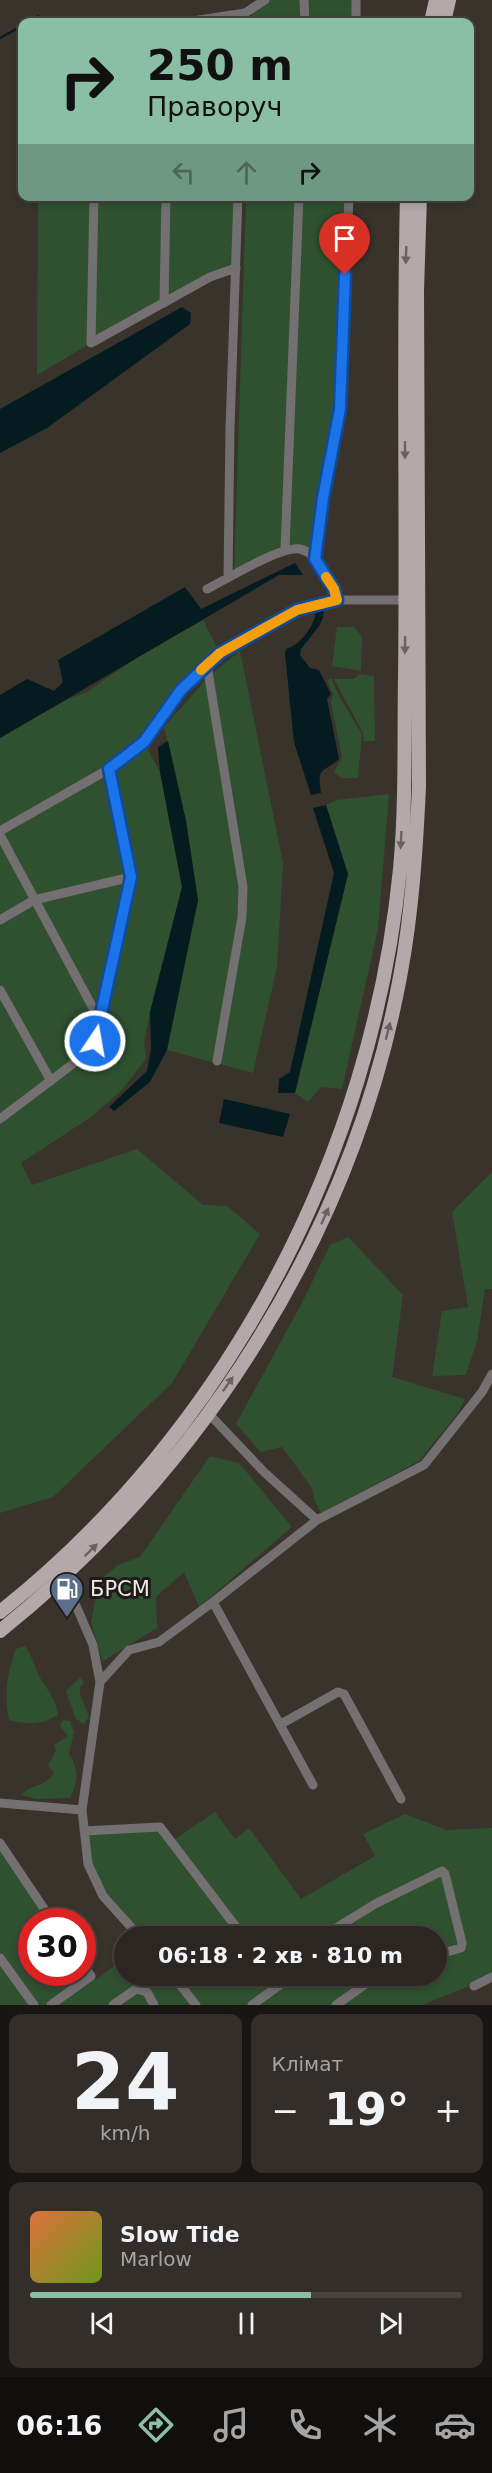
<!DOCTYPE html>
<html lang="uk">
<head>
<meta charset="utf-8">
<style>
	:root { --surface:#2b2621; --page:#332e2a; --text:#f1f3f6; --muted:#a6a5a5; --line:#47433f; --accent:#8abfa5 }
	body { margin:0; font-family:"DejaVu Sans",sans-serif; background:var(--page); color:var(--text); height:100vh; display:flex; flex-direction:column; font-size:22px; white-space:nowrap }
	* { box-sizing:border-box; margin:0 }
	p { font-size:20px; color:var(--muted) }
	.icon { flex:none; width:33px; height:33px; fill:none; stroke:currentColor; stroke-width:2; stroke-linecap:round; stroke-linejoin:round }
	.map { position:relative; height:2005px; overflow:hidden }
	.panel { display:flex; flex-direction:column; gap:9px; padding:9px; background:#181512; flex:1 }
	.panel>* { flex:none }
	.banner { position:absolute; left:18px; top:18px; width:456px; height:183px; border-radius:12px; box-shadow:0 3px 9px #0003,0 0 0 2px var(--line); background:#8abfa5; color:#111; overflow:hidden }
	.speed { position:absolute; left:18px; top:1908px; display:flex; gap:12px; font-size:30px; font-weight:700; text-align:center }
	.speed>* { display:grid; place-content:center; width:78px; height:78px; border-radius:50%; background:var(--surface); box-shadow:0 3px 9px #0003,0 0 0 2px var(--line); line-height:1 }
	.speed .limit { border:9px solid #d22; background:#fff; color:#111 }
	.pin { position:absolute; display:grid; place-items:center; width:51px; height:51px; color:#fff; margin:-62px -26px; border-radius:50% 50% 50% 0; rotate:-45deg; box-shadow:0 0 6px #0007 }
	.pin .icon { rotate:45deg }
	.me { position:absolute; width:66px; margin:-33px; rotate:12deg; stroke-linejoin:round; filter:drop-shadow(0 0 4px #0008) }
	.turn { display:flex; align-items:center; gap:21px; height:126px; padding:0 30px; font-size:27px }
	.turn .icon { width:78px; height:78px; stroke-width:2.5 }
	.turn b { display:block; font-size:42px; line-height:51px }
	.lanes { display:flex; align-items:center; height:57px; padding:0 30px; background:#0003; justify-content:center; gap:30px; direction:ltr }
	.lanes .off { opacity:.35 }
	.big { font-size:45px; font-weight:700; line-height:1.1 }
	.panel .card { flex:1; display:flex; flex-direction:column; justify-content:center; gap:9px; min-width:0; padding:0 21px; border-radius:12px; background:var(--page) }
	.panel .dial { align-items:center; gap:0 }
	.dial b { font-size:78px; line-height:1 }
	.song { display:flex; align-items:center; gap:18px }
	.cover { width:72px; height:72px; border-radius:9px; background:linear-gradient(135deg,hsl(20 70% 55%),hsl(80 70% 35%)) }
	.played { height:6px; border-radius:3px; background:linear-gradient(90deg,var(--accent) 65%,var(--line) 65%) }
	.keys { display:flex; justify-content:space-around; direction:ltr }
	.heat { display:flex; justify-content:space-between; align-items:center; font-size:33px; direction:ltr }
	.panel .tiles { flex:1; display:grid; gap:9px; grid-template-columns:1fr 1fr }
	.card:last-child { grid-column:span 2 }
	.trip { position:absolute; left:114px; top:1926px; width:333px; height:60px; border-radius:30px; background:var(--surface); box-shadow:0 3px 9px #0003,0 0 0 2px var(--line); font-weight:700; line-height:60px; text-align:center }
	.tab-bar { display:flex; height:96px; justify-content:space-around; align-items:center; background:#110f0d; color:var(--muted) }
	.tab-bar .icon { width:42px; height:42px }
	.tab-bar .current { color:var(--accent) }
	.tab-bar b { font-size:27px; color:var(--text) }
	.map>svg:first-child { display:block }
</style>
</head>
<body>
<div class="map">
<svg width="492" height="2005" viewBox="0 0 492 2005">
	<rect width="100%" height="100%" fill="#39332c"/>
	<path fill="#2f5130" d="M265,0H356V22H251L252,9Z
		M38,197H238L236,268L91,343L37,375Z
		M246,197H350L340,409L316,552L285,549L234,575Z
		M203,620L220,653L181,690L144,742L160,772L182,887L150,1012L144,1042L146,1059L122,1090L91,1117L21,1163L32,1185L137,1149L203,1205L227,1206L260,1234L172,1383L53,1497L0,1513V738L70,698L87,692L137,657Z
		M337,627H354L362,637L361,671L332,666Z
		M240,651L283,863L277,967L253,1073L167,1050L198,900L186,821L164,727L209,676Z
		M359,674L374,676L375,741H364L363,733L334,679H354Z
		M331,678L339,696L362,734L358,778H342L334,772L342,757L331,703L333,694L327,680Z
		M389,794L378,929L342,1089L321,1087L308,1102L295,1093L348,874L326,805L337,800Z
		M492,1172V1289H485L477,1341L466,1375L432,1376L442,1311L468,1307L452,1212Z
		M348,1237L403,1295L392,1377L465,1399L458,1413L419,1461L321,1513L315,1501L312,1488L282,1447L261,1452L236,1424L304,1299L330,1245Z
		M210,1456L239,1463L292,1527L199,1607L184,1572L156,1597L157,1628L103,1661L91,1622L99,1581L118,1565L140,1557Z
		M25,1646C33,1657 35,1670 42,1681C50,1693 56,1700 58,1715C41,1725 28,1725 9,1720C4,1695 7,1672 16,1649Z
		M80,1678L84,1682L80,1687V1694L89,1716L84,1724L76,1719L66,1691Z
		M63,1720L70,1721L74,1732L69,1754C79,1768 78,1783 70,1798L36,1799L21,1795C30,1784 46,1787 54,1773L48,1766L56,1750L54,1745L68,1736L60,1726Z
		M215,1812L235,1839L249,1828L301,1899L375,1856L363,1834L405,1814L447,1830L492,1828V1977L422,2005H0V1842L55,1921L32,1922V1972H82L83,1961L96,1980L124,1958V1976H436V1936H139L94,1880L84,1831L153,1826L172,1841Z"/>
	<path fill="#041b20" d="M182,307L191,313L190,324L47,428L0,453V409Z
		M295,563L303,575H279L0,738V695L27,679L54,691L63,682L58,660L185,587L201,609Z
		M324,607L323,618L319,626L301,649L300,655L310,668L319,670L331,694L327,699L339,759C321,774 317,767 321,793L311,795L294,742L285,654L286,649C301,645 316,624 316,609Z
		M168,741L186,821L198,900L167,1050L150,1082L114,1111L109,1107L147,1071L151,1049L150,1012L182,887L160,772L158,747Z
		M326,805L348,874L295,1093H278L279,1079L290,1072L334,873L313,808Z
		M224,1099L290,1114L283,1137L219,1123Z"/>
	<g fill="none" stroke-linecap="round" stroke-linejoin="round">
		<path stroke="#041b20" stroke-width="2" d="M28,22L38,16
			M0,38L22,26"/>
		<path stroke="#746f70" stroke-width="9" d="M304,0L305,22
			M186,22L245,13L265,0
			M356,22V0
			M164,303L166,196
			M91,343L210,277L236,268
			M91,343L94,196
			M285,549L299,196
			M315,559L323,498L340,409L349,196
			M228,578L230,428L238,196
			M207,589C227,579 280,546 300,549C318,553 332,584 337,600
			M207,665L243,887L242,917L217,1061
			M0,831L109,769L144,742L181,690L220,653L297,610L337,600H406
			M0,835L100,1021
			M0,920L34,900L131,877
			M0,990L51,1081
			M0,1119L86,1054L95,1041L131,877L109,769
			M209,1414L264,1472L317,1520
			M74,1601L93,1645L100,1682L82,1810L88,1864L103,1896L139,1936
			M100,1682L129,1650L159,1642L213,1602
			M281,1724L338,1692L344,1694L401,1799
			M313,1785L213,1602L317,1520L424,1465L482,1392L492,1374
			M0,1803L82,1810
			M84,1831L160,1827L243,1936
			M0,1843L53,1922
			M323,1936L375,1904L442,1871L445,1874L462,1943L461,1948L436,1955
			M0,1958L34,2005
			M173,1976L196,2005
			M474,1986L492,1977
			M51,2005L91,1976L82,1964
			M113,2005L136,1989L147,1992L154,2005
			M252,2005L292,1976
			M336,2005L377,1976"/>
		<path stroke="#b3a9ab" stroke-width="14" d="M431,22L436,0
			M444,22L449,0
			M0,1612C227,1432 372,1155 400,869C406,805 404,740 405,676C407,516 403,356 407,196
			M0,1631C203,1468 352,1235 400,977C412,914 416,850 419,787L417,291L420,196"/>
	</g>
	<defs><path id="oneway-solid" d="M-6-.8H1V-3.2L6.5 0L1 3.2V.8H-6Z" transform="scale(1.5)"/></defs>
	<g fill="#686262">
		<use href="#oneway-solid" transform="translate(406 255) rotate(92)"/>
		<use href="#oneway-solid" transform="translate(405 450) rotate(90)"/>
		<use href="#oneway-solid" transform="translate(405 645) rotate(91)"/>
		<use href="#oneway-solid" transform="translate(401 840) rotate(93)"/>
		<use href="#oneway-solid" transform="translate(388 1031) rotate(-76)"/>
		<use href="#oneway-solid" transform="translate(325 1216) rotate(-66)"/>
		<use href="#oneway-solid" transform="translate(228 1384) rotate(-55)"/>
		<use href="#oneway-solid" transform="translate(91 1550) rotate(-44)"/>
	</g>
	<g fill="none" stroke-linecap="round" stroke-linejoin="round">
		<defs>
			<path id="route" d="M95,1041L131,877L109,769L144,742L181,690L220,653L297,610L337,600L334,589L315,559L323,498L340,409L345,275"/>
		</defs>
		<use href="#route" stroke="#114b97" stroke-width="15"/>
		<use href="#route" stroke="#1a73e8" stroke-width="10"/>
		<path stroke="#f59e0b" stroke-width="10" d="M201,670L220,653L297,610L337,600L334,589L326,577"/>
	</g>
	<defs>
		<symbol id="fuel-pin" viewBox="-11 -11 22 30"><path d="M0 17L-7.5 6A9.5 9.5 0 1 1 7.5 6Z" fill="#5c6f8a" stroke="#1e1b18"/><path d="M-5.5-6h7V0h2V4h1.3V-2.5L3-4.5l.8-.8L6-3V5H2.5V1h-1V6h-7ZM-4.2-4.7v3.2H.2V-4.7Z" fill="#fff"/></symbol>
	</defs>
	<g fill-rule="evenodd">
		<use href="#fuel-pin" x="48" y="1570" width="38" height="52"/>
	</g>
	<g text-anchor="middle" stroke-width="6" stroke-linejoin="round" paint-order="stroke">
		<g font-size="21" fill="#efeae6" stroke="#1e1b18" text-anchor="start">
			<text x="90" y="1596">БРСМ</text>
		</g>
	</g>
</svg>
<div class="speed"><div class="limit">30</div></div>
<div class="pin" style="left:345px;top:275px;background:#d93025"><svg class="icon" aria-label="arrive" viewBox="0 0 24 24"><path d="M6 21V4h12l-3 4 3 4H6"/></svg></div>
<svg class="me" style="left:95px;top:1041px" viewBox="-20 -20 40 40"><circle r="17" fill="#1a73e8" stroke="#fff" stroke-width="3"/><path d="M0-11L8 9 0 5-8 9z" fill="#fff"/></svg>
<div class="trip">06:18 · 2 хв · 810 m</div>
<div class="banner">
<div class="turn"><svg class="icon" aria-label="right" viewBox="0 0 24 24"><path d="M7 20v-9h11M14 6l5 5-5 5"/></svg><div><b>250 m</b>Праворуч</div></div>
<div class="lanes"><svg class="icon off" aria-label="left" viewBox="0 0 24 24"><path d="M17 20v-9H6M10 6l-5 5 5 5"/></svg><svg class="icon off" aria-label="ahead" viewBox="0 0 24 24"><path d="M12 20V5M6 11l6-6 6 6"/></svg><svg class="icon" aria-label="right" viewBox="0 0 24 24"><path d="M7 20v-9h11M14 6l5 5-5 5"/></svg></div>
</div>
</div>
<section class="panel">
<div class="tiles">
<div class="card dial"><b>24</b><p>km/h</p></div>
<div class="card"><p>Клімат</p>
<div class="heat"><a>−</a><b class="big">19°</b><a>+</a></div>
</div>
<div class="card">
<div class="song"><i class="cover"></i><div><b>Slow Tide</b><p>Marlow</p></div></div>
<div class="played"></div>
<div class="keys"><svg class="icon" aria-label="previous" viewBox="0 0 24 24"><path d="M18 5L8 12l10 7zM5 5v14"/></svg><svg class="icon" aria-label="pause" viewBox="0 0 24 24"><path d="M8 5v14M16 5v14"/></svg><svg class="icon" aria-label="next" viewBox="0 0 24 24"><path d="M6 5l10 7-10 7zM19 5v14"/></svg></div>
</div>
</div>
</section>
<nav class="tab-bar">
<b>06:16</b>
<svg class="icon current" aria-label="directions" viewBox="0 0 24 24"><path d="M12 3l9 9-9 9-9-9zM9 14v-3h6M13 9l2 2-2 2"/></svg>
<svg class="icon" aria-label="music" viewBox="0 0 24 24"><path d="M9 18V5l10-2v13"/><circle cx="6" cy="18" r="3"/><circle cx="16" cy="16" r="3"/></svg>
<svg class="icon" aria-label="phone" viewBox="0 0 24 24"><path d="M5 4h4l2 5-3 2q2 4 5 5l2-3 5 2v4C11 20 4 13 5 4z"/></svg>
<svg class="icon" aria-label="climate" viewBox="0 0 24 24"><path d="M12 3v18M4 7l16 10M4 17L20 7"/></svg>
<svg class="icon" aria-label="car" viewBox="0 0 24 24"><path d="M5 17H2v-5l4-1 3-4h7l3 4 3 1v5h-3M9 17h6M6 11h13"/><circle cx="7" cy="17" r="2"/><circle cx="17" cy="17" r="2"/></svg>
</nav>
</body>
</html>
